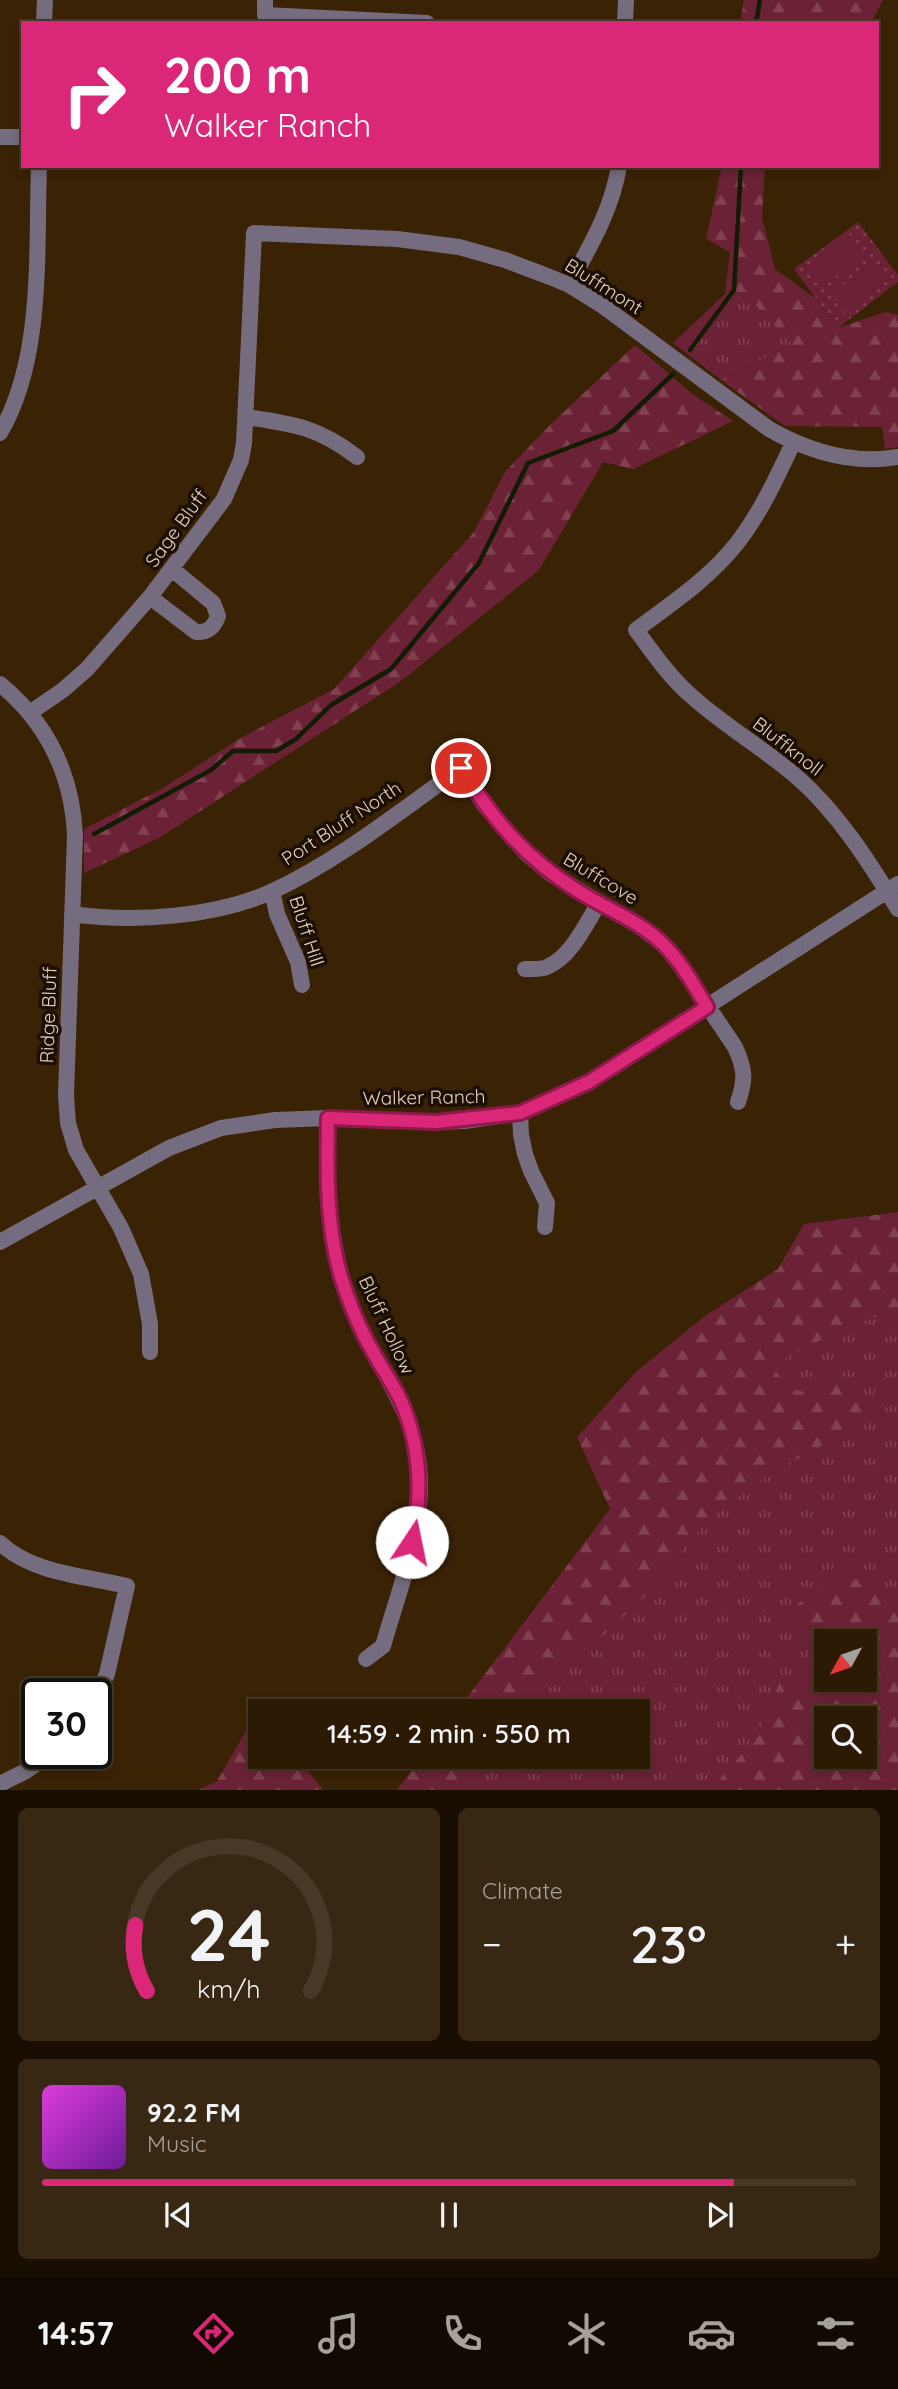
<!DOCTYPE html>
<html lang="en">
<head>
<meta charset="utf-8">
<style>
	:root { --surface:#2c1a04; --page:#382713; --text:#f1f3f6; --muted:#a6a19a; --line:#483826; --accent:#db2777 }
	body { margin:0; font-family:Quicksand,sans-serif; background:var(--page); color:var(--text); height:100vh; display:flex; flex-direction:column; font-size:26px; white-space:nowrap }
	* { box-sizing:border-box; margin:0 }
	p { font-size:23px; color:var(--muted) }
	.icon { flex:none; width:38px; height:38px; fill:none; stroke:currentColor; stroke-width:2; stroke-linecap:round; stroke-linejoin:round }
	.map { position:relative; height:1790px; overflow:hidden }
	.drawer { display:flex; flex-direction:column; gap:18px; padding:18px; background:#180e02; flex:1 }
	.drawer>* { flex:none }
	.top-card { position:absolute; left:21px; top:21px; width:858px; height:147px; border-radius:0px; box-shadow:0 4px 10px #0003,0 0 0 2px var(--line); background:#db2777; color:#fff; overflow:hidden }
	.needle { width:46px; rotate:230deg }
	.controls { position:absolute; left:814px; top:1629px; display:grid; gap:14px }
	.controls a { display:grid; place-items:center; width:63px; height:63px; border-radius:0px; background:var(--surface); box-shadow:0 4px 10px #0003,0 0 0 2px var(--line); font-size:35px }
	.speed { position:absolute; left:21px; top:1678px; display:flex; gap:14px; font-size:35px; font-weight:700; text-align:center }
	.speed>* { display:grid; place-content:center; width:91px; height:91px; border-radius:50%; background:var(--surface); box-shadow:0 4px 10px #0003,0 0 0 2px var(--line); line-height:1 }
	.speed .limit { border:4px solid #111; border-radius:10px; background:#fff; color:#111 }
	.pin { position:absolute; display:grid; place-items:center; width:60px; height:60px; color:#fff; margin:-30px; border:4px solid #fff; border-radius:50%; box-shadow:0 2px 7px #0007 }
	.me { position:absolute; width:77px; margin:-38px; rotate:11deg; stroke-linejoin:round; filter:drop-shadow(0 0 5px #0008) }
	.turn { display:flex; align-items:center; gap:24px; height:147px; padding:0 28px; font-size:32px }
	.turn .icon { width:91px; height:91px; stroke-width:2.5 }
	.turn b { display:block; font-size:49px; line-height:60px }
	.big { font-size:52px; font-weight:600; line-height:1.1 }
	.drawer .card { flex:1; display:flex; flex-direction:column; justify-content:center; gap:10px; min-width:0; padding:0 24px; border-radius:10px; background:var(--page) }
	.drawer .dial { align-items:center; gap:0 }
	.dial svg { height:182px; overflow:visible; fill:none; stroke:var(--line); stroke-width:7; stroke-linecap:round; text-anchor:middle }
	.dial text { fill:var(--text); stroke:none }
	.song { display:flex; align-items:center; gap:21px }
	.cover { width:84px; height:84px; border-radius:10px; background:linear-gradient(135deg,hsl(300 70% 55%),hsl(280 70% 35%)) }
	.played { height:7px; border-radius:4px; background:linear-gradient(90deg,var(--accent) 85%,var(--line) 85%) }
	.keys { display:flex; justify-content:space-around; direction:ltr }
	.heat { display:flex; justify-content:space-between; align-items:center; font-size:38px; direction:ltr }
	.drawer .tiles { flex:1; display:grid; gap:18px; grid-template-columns:1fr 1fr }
	.card:last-child { grid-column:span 2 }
	.trip { position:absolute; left:248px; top:1699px; width:402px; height:70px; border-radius:0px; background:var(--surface); box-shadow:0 4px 10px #0003,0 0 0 2px var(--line); font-weight:600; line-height:70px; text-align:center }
	.tab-bar { display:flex; height:112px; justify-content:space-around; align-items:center; background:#120a02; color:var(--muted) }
	.tab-bar .icon { width:49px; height:49px }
	.tab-bar .selected { color:var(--accent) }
	.tab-bar b { font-size:32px; color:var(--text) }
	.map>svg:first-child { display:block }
</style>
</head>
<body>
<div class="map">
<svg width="898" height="1791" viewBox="0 0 898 1791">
	<defs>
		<pattern id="grass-tufts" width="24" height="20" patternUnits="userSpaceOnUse" patternTransform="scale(1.75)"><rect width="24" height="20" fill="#6c2236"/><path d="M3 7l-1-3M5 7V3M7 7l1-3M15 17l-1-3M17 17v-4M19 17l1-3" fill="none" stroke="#814151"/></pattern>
		<pattern id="forest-firs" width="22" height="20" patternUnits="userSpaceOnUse" patternTransform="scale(1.75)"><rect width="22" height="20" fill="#6c2236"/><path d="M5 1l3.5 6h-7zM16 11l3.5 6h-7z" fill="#814151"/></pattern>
		<pattern id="park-dots" width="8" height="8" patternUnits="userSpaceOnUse" patternTransform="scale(1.75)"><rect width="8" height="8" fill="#6c2236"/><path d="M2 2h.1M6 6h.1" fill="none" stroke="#814151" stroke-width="1.8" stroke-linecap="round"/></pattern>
	</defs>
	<rect width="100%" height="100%" fill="#3a2205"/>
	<path fill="url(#grass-tufts)" fill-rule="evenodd" d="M743,292L792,344L721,380L673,343L725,294Z
		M898,1253V1790L397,1791L422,1757H639V1712L457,1711L649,1458ZM826,1642H864V1680H826ZM826,1718H864V1757H826Z"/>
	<path fill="url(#forest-firs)" fill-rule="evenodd" d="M744,0H883L871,23H740Z
		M722,166H765L762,218L775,269L816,299L838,328L885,312L898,315V447L885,449L882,427L785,426L721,380L792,344L743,292L725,294L730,252L706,239Z
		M635,345L695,396L733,421L633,469L603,462L539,570L401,681L159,838L84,873V829L163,788L239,739L334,689L474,532L505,472L550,425Z
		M898,1212V1310L849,1326L787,1357L776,1371L789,1389L806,1392L837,1380L866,1402L863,1423L773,1472L724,1507L689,1540L652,1590L598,1640L570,1659L505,1711H457L610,1509L577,1437L637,1371L705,1316L778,1269L804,1224Z
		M833,1579L874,1580L898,1618V1790H710L757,1737L781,1679L807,1677L810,1651L792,1608ZM826,1642H864V1680H826ZM864,1718V1757H826V1718Z
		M259,1708L261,1711V1757H297L323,1790H199L217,1781Z
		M422,1757H480L471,1778L459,1790H397Z"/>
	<path fill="url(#park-dots)" d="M858,222L898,275V282L838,328L794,269Z"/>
	<path fill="#6c2236" d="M850,235L865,254L824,286L809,267Z
		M871,263L885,282L845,313L830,294Z"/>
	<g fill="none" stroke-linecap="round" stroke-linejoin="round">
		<path stroke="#121c02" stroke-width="4.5" d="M756,23L760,0
			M690,350L734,290L741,166
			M94,834L211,770L233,751H276L296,739L331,705L391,669L479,563L528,463L613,431L673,374"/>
		<path stroke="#756c7f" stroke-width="16" d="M265,0V15L427,23
			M44,23L45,0
			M625,23L626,0
			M0,137H23
			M569,285C590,246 612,210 619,166
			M247,417C294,424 318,427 357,457
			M0,433C44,359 36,250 39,166
			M793,443C777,477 761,512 738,542C710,578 672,603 636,630C652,651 667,674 687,692C721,724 762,747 797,777C839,814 869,862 898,909
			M150,597L196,632C208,633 214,627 218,616L213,603L172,569
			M0,684C47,723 72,774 75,835L66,1095L68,1123L76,1150L121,1228L141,1274L150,1324V1352
			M31,712L63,690L87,669L150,597L224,499L241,460L244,443L254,233L397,239L459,247L505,260L550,277L569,285L603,306L769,429C808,451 853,465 898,457
			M272,891L277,914L298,962L302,985
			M72,914C134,923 216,917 273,891C341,859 400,811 461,768L484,805L526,853L551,874L636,924L663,944L680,965L735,1047C745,1069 746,1079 738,1102
			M525,969C532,969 540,970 547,967C572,956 585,925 599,903
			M520,1113L521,1135L525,1154L531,1171L547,1203L545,1227
			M328,1118C326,1185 328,1250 354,1313C378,1371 418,1412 420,1480C421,1536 398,1593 383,1646L366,1659
			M0,1242L169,1148L221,1128L275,1120L328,1118L436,1122L464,1121L520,1113L589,1082L898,884
			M0,1543C33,1574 85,1576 127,1586L107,1674L96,1698
			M0,1784L26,1771L51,1754"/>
	</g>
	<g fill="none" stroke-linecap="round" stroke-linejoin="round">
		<defs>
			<path id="route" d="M412,1542C423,1493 421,1447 401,1401C393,1384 381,1367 372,1350C359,1328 349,1302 341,1277C326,1225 327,1172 328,1118L436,1122L520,1113L589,1082L707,1007C694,986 682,963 664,945C640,921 606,909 578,891C525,858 493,820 461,768"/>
		</defs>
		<use href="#route" stroke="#8e194d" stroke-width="18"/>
		<use href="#route" stroke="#db2777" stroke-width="12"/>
	</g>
	<g text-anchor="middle" stroke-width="7" stroke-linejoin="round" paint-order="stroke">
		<g font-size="19" fill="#e5d1be" stroke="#1b0e02">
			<text transform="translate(604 286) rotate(32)" y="7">Bluffmont</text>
			<text transform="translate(176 528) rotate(-54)" y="7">Sage Bluff</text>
			<text transform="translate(788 746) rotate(38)" y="7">Bluffknoll</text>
			<text transform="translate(341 823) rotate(-33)" y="7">Port Bluff North</text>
			<text transform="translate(601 878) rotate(31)" y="7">Bluffcove</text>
			<text transform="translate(307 931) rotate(72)" y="7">Bluff Hill</text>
			<text transform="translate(48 1015) rotate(-88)" y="7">Ridge Bluff</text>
			<text transform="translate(424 1097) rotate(-1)" y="7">Walker Ranch</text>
			<text transform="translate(387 1325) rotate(65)" y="7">Bluff Hollow</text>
		</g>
	</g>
</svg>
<div class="controls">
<a><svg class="needle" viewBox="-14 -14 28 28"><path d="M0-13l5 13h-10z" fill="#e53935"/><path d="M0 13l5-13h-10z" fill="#a6a19a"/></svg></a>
<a><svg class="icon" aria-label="search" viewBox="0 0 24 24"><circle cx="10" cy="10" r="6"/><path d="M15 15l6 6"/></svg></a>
</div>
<div class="speed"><div class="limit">30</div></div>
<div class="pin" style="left:461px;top:768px;background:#d93025"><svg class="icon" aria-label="arrive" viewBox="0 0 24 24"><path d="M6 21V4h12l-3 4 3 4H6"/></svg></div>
<svg class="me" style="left:412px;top:1542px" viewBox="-20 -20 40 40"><circle r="19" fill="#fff"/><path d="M0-13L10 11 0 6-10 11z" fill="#db2777"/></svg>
<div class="trip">14:59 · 2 min · 550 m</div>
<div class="top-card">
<div class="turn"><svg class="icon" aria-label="right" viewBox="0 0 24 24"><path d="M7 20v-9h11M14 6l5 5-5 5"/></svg><div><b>200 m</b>Walker Ranch</div></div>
</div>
</div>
<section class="drawer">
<div class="tiles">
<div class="card dial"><svg viewBox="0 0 100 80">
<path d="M14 69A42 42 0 1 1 86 69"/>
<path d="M14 69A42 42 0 0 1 9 40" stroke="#db2777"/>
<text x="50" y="56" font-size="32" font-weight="700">24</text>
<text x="50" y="72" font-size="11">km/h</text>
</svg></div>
<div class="card"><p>Climate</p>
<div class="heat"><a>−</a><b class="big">23°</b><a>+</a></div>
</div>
<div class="card">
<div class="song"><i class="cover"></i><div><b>92.2 FM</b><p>Music</p></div></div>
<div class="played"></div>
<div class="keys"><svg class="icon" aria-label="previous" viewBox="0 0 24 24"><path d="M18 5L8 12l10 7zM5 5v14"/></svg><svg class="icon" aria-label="pause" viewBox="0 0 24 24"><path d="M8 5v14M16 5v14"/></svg><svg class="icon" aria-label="next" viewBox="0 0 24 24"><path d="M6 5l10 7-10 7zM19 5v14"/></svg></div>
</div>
</div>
</section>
<nav class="tab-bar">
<b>14:57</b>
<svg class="icon selected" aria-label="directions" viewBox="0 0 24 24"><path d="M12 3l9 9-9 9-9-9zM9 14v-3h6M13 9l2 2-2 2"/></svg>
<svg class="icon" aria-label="music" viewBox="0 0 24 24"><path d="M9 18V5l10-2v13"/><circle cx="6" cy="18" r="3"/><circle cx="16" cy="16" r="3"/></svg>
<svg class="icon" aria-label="phone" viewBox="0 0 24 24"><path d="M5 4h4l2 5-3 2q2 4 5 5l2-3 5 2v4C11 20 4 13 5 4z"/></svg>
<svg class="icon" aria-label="climate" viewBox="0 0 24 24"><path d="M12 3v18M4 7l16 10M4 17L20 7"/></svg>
<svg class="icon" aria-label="car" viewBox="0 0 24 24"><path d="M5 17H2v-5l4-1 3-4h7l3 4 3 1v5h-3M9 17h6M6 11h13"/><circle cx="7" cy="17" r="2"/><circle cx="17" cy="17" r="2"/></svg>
<svg class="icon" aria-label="filters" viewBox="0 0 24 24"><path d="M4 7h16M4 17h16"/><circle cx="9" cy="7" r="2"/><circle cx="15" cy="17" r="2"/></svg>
</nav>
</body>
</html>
